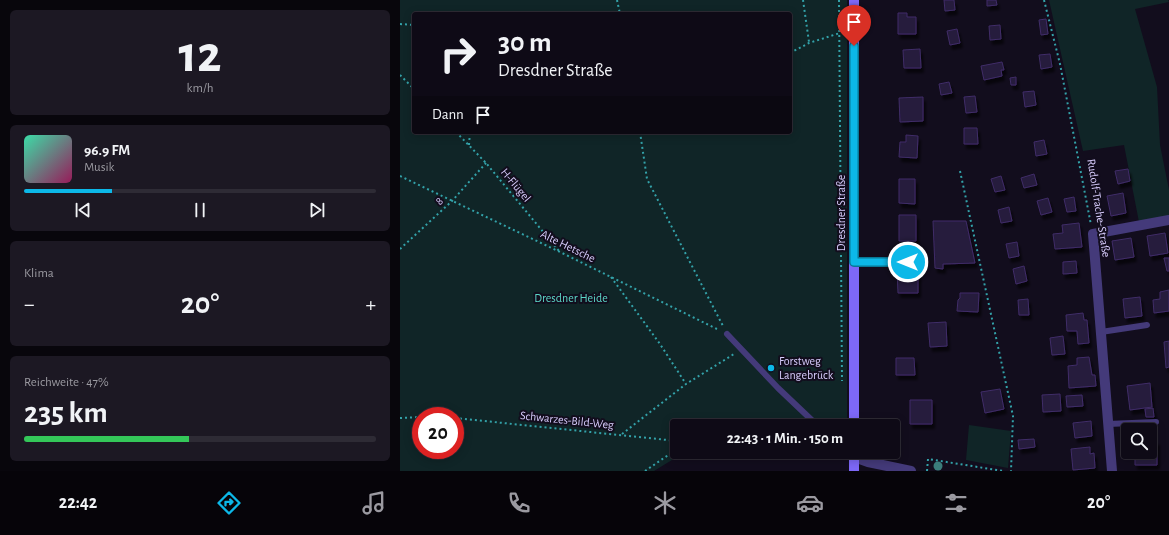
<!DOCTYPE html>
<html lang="de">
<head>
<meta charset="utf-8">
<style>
	:root { --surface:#0e0a16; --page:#1c1823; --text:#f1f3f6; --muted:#9b9aa1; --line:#2e2b35; --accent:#0cb8e8 }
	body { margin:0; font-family:"Alegreya Sans",sans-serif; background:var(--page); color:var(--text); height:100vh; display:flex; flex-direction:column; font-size:15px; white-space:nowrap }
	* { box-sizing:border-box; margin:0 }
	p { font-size:13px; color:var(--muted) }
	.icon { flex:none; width:22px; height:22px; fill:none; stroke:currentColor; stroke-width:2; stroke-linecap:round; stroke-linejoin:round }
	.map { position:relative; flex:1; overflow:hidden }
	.panel { display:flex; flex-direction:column; gap:10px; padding:10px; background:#08060c; width:400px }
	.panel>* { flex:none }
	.top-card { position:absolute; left:12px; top:12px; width:380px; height:122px; border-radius:4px; box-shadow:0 2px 10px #0003,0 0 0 1px var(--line); background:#0e0a16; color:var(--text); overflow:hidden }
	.tools { position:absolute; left:721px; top:423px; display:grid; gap:8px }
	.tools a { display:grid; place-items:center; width:36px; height:36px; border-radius:4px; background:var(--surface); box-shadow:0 2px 10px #0003,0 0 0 1px var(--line); font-size:20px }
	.speed { position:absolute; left:12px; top:407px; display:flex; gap:8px; font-size:20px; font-weight:700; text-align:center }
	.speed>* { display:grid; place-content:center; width:52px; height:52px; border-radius:50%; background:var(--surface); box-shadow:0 2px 10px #0003,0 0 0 1px var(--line); line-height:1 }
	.speed .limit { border:6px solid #d22; background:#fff; color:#111 }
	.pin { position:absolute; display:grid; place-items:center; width:34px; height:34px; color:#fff; margin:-41px -17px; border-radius:50% 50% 50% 0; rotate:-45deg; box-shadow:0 0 4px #0007 }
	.pin .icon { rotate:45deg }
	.me { position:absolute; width:44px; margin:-22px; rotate:270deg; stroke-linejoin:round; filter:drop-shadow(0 0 3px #0008) }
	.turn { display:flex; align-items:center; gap:14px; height:84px; padding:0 20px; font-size:18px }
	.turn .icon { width:52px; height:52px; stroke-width:2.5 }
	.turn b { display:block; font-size:28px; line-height:34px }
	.then { display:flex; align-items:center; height:38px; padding:0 20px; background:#0003; gap:8px; font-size:15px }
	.big { font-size:30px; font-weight:600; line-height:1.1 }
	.panel .widget { flex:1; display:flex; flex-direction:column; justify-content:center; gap:6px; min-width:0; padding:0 14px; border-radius:6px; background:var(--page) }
	.panel .dial { align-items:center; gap:0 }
	.dial b { font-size:52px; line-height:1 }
	.song { display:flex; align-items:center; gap:12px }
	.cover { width:48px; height:48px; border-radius:6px; background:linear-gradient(135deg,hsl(160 70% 55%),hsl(330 70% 35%)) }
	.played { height:4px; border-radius:2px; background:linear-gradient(90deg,var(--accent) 25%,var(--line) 25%) }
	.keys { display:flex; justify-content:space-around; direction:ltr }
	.heat { display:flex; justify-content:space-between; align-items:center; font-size:22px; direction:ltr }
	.charge { height:6px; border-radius:3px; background:linear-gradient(90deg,#34c759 47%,var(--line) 0) }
	.trip { position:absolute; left:270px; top:419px; width:230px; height:40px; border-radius:4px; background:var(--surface); box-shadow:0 2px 10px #0003,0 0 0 1px var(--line); font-weight:600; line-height:40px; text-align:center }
	.menu { display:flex; height:64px; justify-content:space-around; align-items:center; background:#060409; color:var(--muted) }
	.menu .icon { width:28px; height:28px }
	.menu .selected { color:var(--accent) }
	.menu b { font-size:18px; color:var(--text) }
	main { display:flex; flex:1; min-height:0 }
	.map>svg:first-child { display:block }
</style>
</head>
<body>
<main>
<section class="panel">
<div class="widget dial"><b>12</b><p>km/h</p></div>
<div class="widget">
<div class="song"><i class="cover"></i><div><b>96.9 FM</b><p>Musik</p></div></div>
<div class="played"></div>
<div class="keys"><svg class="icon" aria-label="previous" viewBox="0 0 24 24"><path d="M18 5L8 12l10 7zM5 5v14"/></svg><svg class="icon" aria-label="pause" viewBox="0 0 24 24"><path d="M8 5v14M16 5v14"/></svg><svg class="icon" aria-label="next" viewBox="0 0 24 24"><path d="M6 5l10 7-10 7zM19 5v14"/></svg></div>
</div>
<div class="widget"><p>Klima</p>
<div class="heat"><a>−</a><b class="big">20°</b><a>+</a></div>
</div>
<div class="widget"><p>Reichweite · 47%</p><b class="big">235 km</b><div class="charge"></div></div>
</section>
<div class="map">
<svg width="769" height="471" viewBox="0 0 769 471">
	<defs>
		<filter id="shadow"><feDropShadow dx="2.5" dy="4.5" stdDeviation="1" flood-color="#0009"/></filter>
	</defs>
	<rect width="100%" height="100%" fill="#120d1d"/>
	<path fill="#102527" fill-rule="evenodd" d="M0,0H447V426H277V452H285L254,471H0ZM14,14H390V132H14ZM21,416H55V450H21Z
		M649,0H768L769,2L735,9L757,87L760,145L769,190V218L739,222L724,145L683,151Z
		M569,425L611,431L608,468L566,460Z"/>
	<path fill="#251a3d" stroke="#402d68" filter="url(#shadow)" d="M544,0H554L555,10L545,11Z
		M587,0H596L597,5L587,6Z
		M498,13H507V17H516V34H498Z
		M646,19L648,34L641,35L639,20Z
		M600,25L601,39L590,40L589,26Z
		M557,29L560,43L550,45L547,31Z
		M520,49L521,68H504L503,50Z
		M650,54L652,67L641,69L639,55Z
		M602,62L604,70H601L602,76L584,80L581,66Z
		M616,77V85H611L610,78Z
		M549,82L552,93L541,95L539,84Z
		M634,91L636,105L625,107L623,92Z
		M575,96L577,112L566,113L564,97Z
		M523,97V121L500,122L499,98Z
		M564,128H577L578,144H564Z
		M506,135L518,136L517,158L499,157L500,142H506Z
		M644,140L647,154L636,156L634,142Z
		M728,169L730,181L718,184L715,171Z
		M634,174L637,185L624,188L621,178Z
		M601,176L605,190L595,192L591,179Z
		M499,179H515V204L499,203Z
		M723,193L726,213L711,216L707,196Z
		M674,197L676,211L667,212L664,199Z
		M648,198L652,212L641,215L637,201Z
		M609,207L612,221L601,223L598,210Z
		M499,215H516V241H499Z
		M533,221H566L575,263L543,264V269L535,268Z
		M679,223L682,247L655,249L653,234L663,233L662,225Z
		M765,233L768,253L750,256L747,236Z
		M731,238L734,257L715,260L712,241Z
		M617,242L619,256L609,258L606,244Z
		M764,258H769V271H767Z
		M676,261L677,273L663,274V262Z
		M624,266L627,281L616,284L613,269Z
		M497,270H518V293H498Z
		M769,290V311L754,313L753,300L760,299V292Z
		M560,293H579L578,312L557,311L558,300L560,298Z
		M740,297L742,316L725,318L723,299Z
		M628,299L629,315H619L618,300Z
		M683,313L684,320H687L689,343L678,344L677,331H667L666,315Z
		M546,322L547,346L530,347L528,323Z
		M663,336L665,354L652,355L650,338Z
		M769,341V367L766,368L764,342Z
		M689,357L692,375H695L696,386L669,388L668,366L677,365V358Z
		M496,358H514L515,375H496Z
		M750,383L752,407L730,410L727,386Z
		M600,389L604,409L585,413L581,392Z
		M660,394L661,411L643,412L642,395Z
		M682,395L683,406L667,407L666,396Z
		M510,400H532V424H510Z
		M753,408L754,417H746L745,409Z
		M691,421L692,436L675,438L673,423Z
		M634,439L635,447L619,449L618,440Z
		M750,441H757V465H735V452H750Z
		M690,447V454L694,453L695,468L673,470L671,449Z"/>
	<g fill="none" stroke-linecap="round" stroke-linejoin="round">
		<path stroke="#33a2a9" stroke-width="2" stroke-dasharray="2 3" stroke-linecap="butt" d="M217,0L220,14
			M403,0L409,42
			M439,0L442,381
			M644,0L660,64L691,225
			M0,24L14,25
			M390,53L409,43L440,33
			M0,75L14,89
			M56,132L86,163L159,251
			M240,132L247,179L323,326
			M58,134L63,132
			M69,145L70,132
			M560,171L613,416L611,471
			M0,176L160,252L319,330
			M0,249L52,201L86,163
			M211,277L260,344L286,384
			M0,418L21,417
			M55,418L277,441
			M222,434L286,384L334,354
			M245,471L277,449
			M527,471L528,459L603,471"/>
		<path stroke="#443a7a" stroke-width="6" d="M454,262H522
			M701,332L747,325
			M327,334L378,388L418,426
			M708,424L756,422"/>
		<path stroke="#443a7a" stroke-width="10" d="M454,457L468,462L511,471
			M712,471L693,234L769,220"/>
		<path stroke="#7d68f7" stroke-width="10" d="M454,0V426
			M454,471V452"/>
	</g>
	<circle fill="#3b7d7b" cx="538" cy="466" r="4.5"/>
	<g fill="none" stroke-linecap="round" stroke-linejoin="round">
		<defs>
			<path id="route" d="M454,46V262H508"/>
		</defs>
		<use href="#route" stroke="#087897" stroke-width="10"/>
		<use href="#route" stroke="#0cb8e8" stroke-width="7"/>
	</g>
	<circle fill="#0cb8e8" stroke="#120d1d" stroke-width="1.5" cx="371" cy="368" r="4"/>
	<g text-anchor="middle" stroke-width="4" stroke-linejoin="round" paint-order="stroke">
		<g font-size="12" fill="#d7ccfc" stroke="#120d1d">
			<text transform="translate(116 185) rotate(50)" y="4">H-Flügel</text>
			<text transform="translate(39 201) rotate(-43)" y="4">8</text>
			<text transform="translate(699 208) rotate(81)" y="4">Rudolf-Trache-Straße</text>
			<text transform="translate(441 213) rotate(-90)" y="4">Dresdner Straße</text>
			<text transform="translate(168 246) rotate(26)" y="4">Alte Hetsche</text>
			<text transform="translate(167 420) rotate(6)" y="4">Schwarzes-Bild-Weg</text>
		</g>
		<g font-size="12" fill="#5cd8c8" stroke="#120d1d">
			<text x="171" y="302">Dresdner Heide</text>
		</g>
		<g font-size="12" fill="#d7ccfc" stroke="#120d1d" text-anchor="start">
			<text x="379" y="365">Forstweg<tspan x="379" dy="14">Langebrück</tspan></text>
		</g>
	</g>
</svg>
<div class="tools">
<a><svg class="icon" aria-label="search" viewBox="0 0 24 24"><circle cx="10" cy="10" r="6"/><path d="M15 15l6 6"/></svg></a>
</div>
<div class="speed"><div class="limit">20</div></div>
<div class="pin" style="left:454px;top:46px;background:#d93025"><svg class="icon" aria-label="arrive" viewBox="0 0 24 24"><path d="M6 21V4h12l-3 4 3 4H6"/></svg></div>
<svg class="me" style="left:508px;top:262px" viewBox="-20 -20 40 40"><circle r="17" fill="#0cb8e8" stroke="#fff" stroke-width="3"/><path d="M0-11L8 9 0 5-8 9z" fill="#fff"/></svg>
<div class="trip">22:43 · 1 Min. · 150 m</div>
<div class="top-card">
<div class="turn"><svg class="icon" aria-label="right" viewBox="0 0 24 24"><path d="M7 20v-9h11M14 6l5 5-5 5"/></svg><div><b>30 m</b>Dresdner Straße</div></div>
<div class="then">Dann<svg class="icon" aria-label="arrive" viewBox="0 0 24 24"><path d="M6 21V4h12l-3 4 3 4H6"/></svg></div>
</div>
</div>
</main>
<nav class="menu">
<b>22:42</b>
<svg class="icon selected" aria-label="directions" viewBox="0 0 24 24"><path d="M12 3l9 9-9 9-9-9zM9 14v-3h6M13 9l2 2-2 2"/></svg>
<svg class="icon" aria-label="music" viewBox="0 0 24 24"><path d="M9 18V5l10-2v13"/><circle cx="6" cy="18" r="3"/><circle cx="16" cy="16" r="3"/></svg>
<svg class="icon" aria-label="phone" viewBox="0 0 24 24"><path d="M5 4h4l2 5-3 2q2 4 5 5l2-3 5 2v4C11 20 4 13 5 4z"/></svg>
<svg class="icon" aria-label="climate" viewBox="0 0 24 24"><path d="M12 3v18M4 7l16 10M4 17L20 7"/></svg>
<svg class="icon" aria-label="car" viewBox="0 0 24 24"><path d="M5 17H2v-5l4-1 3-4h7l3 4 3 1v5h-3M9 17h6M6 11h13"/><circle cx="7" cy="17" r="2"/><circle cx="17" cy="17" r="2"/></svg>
<svg class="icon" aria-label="filters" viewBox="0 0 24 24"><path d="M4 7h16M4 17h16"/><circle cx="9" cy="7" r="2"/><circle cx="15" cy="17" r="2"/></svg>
<b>20°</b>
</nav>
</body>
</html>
